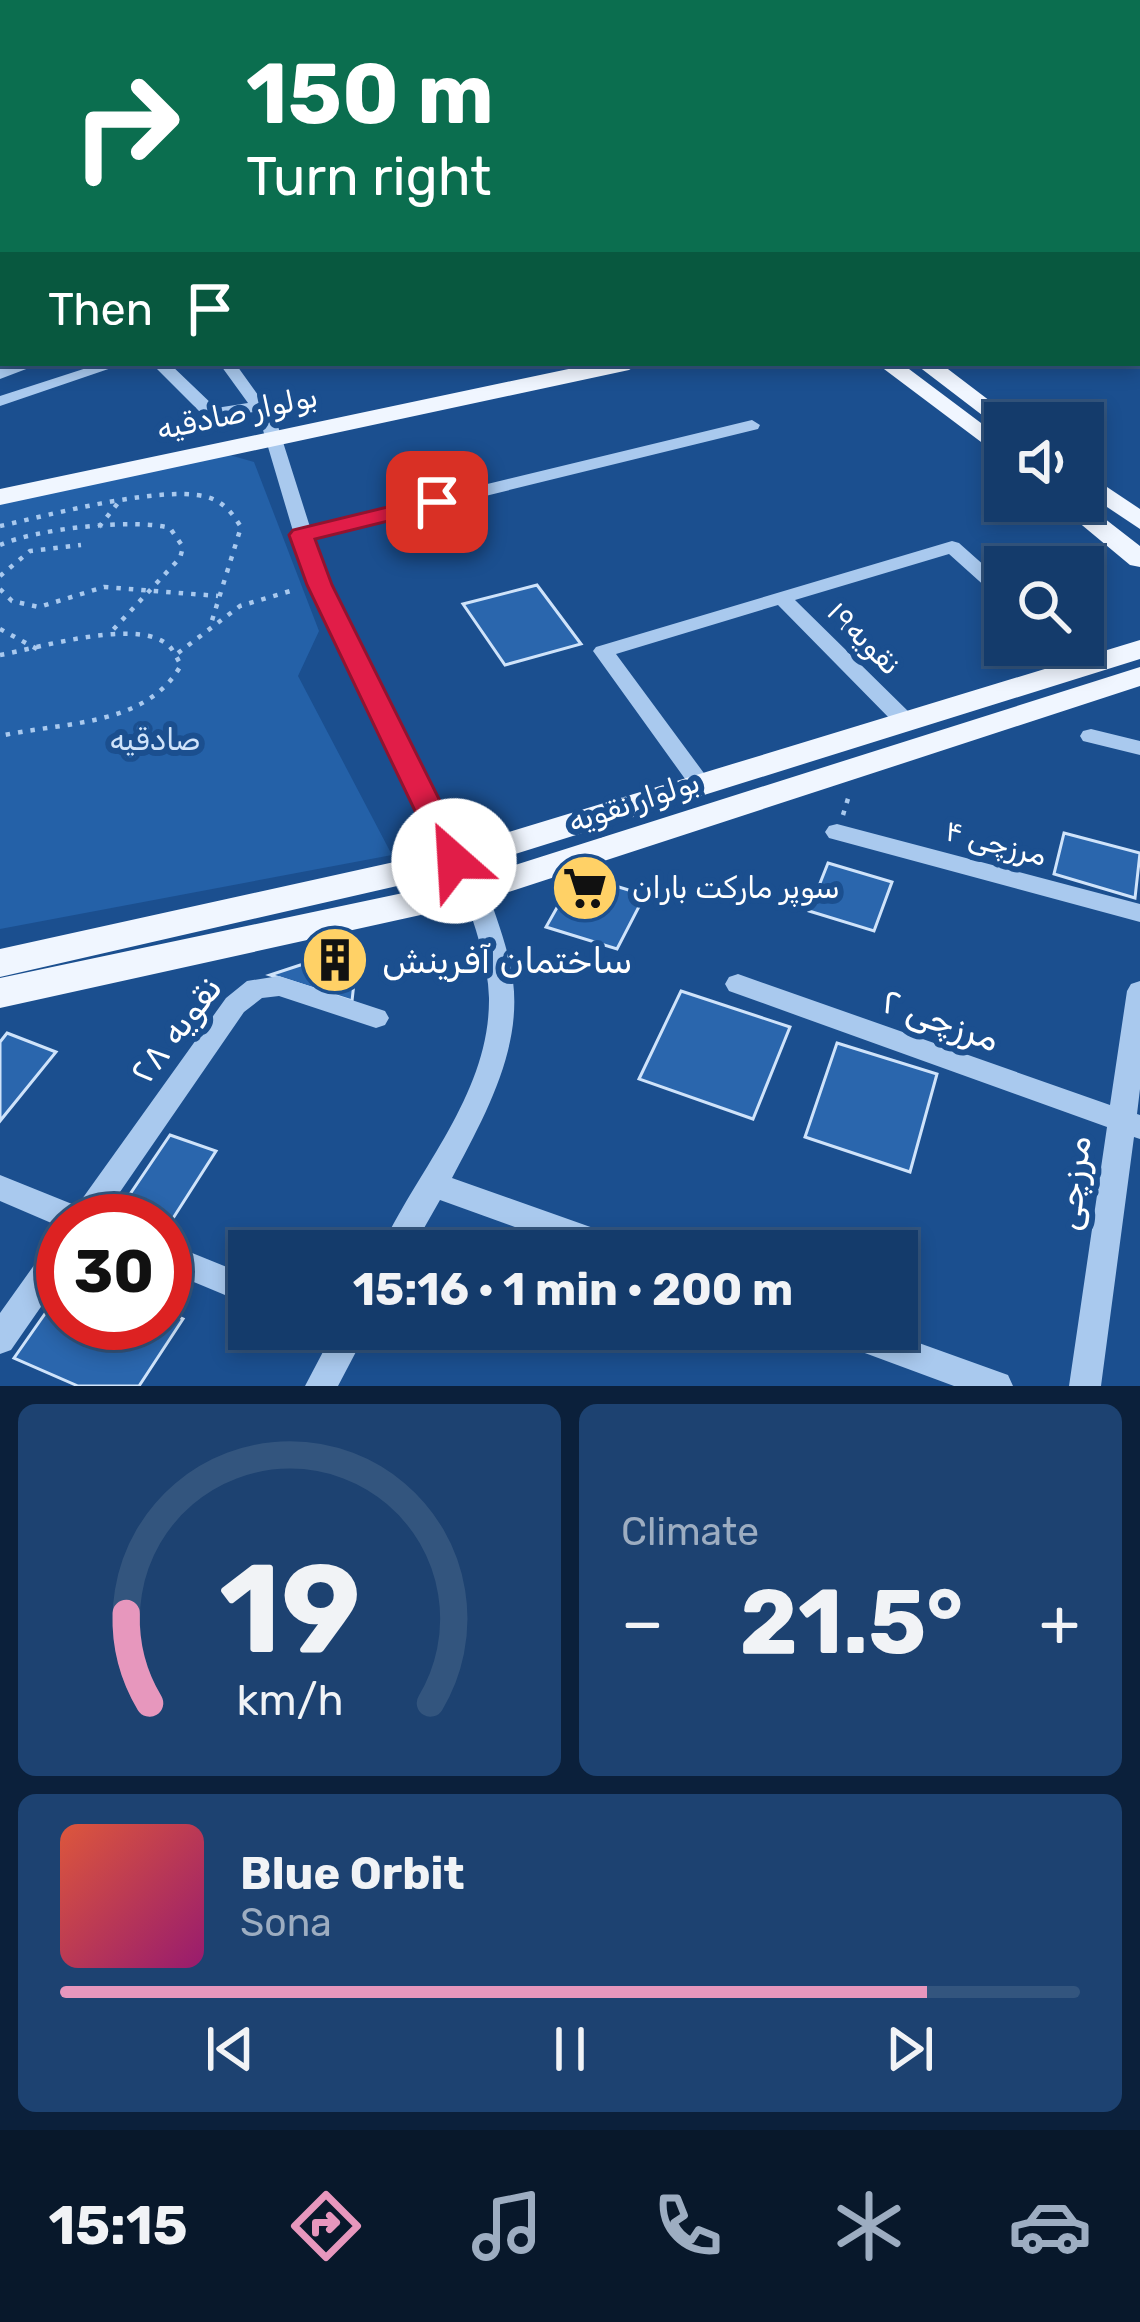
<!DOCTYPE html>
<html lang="en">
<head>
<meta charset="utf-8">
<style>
	:root { --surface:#143b6b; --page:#1d4271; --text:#f1f3f6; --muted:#9dadc1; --line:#33557e; --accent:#e797bd }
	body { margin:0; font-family:Rubik,Vazirmatn,sans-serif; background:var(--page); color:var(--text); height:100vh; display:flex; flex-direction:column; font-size:45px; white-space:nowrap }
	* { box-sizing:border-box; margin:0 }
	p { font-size:39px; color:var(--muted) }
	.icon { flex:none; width:66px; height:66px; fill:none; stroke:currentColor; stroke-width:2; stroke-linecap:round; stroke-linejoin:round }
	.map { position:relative; height:1386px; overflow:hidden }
	.drawer { display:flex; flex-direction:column; gap:18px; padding:18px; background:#0b203b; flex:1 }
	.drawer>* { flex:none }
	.banner { position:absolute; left:0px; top:0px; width:1140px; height:366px; box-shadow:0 6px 18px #0003,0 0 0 3px var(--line); background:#0b6e4f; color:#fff; overflow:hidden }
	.tools { position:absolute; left:984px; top:402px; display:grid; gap:24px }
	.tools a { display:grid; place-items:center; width:120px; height:120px; border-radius:0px; background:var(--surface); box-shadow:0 6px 18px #0003,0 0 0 3px var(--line); font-size:60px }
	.speed { position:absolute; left:36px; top:1194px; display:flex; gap:24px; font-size:60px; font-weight:700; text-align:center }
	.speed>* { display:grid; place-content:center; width:156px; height:156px; border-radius:50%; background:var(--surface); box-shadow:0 6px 18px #0003,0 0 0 3px var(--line); line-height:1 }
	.speed .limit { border:18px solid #d22; background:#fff; color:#111 }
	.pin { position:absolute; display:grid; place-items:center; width:102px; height:102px; color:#fff; margin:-51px; border-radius:24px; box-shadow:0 6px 18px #0006 }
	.me { position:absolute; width:132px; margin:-66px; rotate:334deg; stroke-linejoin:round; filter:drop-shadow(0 0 9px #0008) }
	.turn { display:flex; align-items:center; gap:42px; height:252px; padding:0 48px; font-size:54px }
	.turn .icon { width:156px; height:156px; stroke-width:2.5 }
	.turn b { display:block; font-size:84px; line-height:102px }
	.then { display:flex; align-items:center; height:114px; padding:0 48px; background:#0003; gap:24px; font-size:45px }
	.big { font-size:90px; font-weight:700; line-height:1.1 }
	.drawer .widget { flex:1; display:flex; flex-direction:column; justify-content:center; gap:18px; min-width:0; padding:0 42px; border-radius:18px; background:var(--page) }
	.drawer .dial { align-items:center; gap:0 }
	.dial svg { height:312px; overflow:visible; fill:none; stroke:var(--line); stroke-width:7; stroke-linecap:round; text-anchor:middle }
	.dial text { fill:var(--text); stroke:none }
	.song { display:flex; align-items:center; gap:36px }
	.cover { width:144px; height:144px; border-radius:18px; background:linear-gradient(135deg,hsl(10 70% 55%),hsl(320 70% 35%)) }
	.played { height:12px; border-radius:6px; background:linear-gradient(90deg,var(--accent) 85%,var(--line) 85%) }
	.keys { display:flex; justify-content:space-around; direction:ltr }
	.heat { display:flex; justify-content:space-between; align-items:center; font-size:66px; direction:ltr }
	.drawer .tiles { flex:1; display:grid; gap:18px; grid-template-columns:1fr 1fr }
	.widget:last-child { grid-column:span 2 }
	.trip { position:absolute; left:228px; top:1230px; width:690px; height:120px; border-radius:0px; background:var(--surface); box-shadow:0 6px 18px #0003,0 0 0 3px var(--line); font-weight:700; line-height:120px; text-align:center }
	.dock { display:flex; height:192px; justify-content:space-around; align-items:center; background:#08182b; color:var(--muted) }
	.dock .icon { width:84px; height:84px }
	.dock .current { color:var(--accent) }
	.dock b { font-size:54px; color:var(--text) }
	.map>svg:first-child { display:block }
</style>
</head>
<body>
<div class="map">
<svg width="1140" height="1386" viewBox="0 0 1140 1386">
	<rect width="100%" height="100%" fill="#1b4f8f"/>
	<path fill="#2461a8" d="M226,454L254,462L319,631L298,676L392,855L0,929V504Z"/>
	<path fill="#2a66ad" stroke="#cfe3fa" stroke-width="3" d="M537,585L581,644L505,665L463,604Z
		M1064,833L1140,853L1135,898L1054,874Z
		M828,863L892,882L874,931L809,911Z
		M576,874L645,895L617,949L546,927Z
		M358,946L352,1001L270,975Z
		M681,991L790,1027L753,1119L639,1079Z
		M7,1033L56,1052L0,1121V1042Z
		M837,1043L937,1074L910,1172L805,1137Z
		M170,1135L216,1151L170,1223L122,1206Z
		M63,1288V1323H165V1311L183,1319L139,1386H78L14,1358Z"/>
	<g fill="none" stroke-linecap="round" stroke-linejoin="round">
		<path stroke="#a9c9ee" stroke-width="4.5" stroke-dasharray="4.5 8" stroke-linecap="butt" d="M0,526C46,516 176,480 215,500C227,506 234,516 241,527L210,627
			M99,527L118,503
			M0,545C35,529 133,518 170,528L183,547L180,558L110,633
			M0,576L30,551L81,545
			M0,589L12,601L39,607L104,587L218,596
			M0,629L37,649
			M178,653L240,606L297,589
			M0,655C38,648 130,620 164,642C172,646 176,657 181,665C147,727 61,722 0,736
			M843,815L850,792"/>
		<path fill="#a9c9ee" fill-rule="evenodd" d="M346,0H359L360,1L351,3Z
			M917,0L929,3H917Z
			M1137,39L1140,40V46L1137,45Z
			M0,74H3V80H0Z
			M0,98H3V110L0,109Z
			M1140,112V120L1137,121V113Z
			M0,129H3V137H0Z
			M0,150H3V158H0Z
			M1137,208L1140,209V218L1137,217Z
			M0,220H3V228H0Z
			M0,300H3V309H0Z
			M1137,350L1140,351V362L1137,361Z
			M18,363H42L0,379V369Z
			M102,363H126L0,406V396Z
			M157,363H169L216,408L248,403L219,363H235L276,420L310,527L752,420L760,425L758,429L314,538L329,585L466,861L462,867H446L442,861L309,585L260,420L254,412L206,418L157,369Z
			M952,541L959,543L1005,584V600L998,598L949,554L795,600L913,716L916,721L913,726H897L778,605L616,654L709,780L712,785L709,790H693L593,651L596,647Z
			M1052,645H1074L1096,666L1086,672L1079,671Z
			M1091,729L1140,741V755L1083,741L1080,736L1083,731Z
			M837,824L1140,904V922L829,838L825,832L829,826Z
			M475,881L484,884L487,890C497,920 509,950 513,981C522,1051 483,1119 452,1178L630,1241L634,1251H581L440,1200L411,1251H380C417,1170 490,1094 489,998C488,961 474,925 463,890L466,884Z
			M738,974L1110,1105L1127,991L1131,984L1140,981V1089L1137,1114L1140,1115V1139L1134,1137L1101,1386H1069L1107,1127L729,991L725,984L729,977Z
			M279,976L385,1011L389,1018L385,1025L376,1028L279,996L262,998L244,1012L100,1221H63V1228L0,1201V1175L77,1206L226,998L247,981Z
			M63,1236V1275L11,1350L0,1354V1313L52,1240Z
			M165,1242L249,1276V1305L165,1270Z
			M335,1329H368L338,1386H305Z
			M822,1329H880L1008,1375L1013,1386H954L827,1339Z"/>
		<path fill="#f0f6ff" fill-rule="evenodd" d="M194,0H213L215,3H196Z
			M224,0H243L245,3H226Z
			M1140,247V259L1137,260V248Z
			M597,363H640L629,370L0,505V489Z
			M876,363H901L1005,441V460Z
			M914,363H940L1019,423L999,428Z
			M1083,471L1140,509V529L1083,491Z
			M1053,501H1082L1140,546V567L1130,565Z
			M1140,640V659L454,873L0,977V949L453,849Z
			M1140,667V686L475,903L0,1008V978L474,878Z"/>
	</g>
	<path fill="#e11d48" stroke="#92132f" stroke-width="3" d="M437,495L448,502L445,507L315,539L332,585L470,861L465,869H443L439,861L307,585L289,535L293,530Z"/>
	<defs>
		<symbol id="supermarket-disc" viewBox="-11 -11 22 22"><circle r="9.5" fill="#ffd166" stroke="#1b4f8f"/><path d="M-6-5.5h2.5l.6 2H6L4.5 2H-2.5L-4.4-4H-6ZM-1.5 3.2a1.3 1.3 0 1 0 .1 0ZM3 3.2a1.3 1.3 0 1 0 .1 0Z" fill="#111"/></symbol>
		<symbol id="building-disc" viewBox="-11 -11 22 22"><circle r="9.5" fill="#ffd166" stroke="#1b4f8f"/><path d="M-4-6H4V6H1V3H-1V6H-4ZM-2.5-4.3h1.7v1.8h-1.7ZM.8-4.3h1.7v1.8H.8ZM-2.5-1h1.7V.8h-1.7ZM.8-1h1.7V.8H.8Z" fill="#111"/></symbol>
	</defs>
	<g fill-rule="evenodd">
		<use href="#supermarket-disc" x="547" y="850" width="76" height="76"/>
		<use href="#building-disc" x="297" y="922" width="76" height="76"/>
	</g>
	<g text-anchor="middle" stroke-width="12" stroke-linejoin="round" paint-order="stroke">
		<g font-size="30" fill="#fff" stroke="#1b4f8f">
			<text transform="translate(237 413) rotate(-12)" y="10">بولوار صادقیه</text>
			<text transform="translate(864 638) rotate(45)" y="10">نقویه۱۹</text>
			<text transform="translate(634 802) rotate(-18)" y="10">بولوار نقویه</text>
			<text transform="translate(996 843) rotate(15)" y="10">مرزچی ۴</text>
		</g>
		<g font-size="30" fill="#cfe3fa" stroke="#1b4f8f">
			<text x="155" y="750">صادقیه</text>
		</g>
		<g font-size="30" fill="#fff" stroke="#1b4f8f" text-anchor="start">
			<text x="632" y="898">سوپر مارکت باران</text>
		</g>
		<g font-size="36" fill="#fff" stroke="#1b4f8f" text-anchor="start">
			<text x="382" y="973">ساختمان آفرینش</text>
		</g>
		<g font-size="36" fill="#fff" stroke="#1b4f8f">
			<text transform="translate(941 1019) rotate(20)" y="13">مرزچی ۲</text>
			<text transform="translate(175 1029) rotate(-52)" y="13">نقویه ۲۸</text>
			<text transform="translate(1072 1183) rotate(-83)" y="13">مرزچی</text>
		</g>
	</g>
</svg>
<div class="tools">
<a><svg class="icon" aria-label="sound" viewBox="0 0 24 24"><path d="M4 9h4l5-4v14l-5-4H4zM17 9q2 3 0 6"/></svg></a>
<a><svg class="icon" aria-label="search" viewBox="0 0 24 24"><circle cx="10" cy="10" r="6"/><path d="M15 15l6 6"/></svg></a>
</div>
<div class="speed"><div class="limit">30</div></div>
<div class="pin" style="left:437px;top:502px;background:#d93025"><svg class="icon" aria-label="arrive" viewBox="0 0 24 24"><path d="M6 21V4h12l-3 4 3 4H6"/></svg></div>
<svg class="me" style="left:454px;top:861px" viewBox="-20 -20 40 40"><circle r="19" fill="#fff"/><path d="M0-13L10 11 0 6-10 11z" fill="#e11d48"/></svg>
<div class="trip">15:16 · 1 min · 200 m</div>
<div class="banner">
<div class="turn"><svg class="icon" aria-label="right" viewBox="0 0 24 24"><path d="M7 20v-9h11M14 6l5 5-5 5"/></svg><div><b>150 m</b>Turn right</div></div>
<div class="then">Then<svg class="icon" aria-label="arrive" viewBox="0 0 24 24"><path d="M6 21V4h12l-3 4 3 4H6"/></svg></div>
</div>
</div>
<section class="drawer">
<div class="tiles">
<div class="widget dial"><svg viewBox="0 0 100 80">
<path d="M14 69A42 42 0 1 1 86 69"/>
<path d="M14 69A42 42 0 0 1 8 46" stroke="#e797bd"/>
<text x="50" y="56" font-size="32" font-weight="700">19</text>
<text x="50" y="72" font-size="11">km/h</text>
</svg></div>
<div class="widget"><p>Climate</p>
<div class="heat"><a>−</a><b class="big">21.5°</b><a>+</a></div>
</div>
<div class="widget">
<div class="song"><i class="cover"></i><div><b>Blue Orbit</b><p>Sona</p></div></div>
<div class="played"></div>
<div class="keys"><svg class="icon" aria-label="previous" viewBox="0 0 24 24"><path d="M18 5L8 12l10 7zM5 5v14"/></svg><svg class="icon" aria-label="pause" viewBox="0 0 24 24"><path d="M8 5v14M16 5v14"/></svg><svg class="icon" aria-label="next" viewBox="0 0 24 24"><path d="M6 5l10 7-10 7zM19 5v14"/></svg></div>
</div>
</div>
</section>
<nav class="dock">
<b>15:15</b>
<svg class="icon current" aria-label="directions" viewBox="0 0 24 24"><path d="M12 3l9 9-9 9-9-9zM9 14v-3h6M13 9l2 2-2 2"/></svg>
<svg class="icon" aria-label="music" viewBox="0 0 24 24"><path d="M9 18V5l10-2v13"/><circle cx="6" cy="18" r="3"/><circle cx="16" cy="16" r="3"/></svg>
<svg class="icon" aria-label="phone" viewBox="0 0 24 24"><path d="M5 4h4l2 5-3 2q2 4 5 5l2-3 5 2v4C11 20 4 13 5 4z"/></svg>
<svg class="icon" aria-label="climate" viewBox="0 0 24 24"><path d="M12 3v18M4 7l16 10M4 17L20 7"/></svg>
<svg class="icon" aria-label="car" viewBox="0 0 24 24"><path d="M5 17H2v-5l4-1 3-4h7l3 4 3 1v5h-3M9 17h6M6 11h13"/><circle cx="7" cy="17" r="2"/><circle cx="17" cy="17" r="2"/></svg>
</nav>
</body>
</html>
